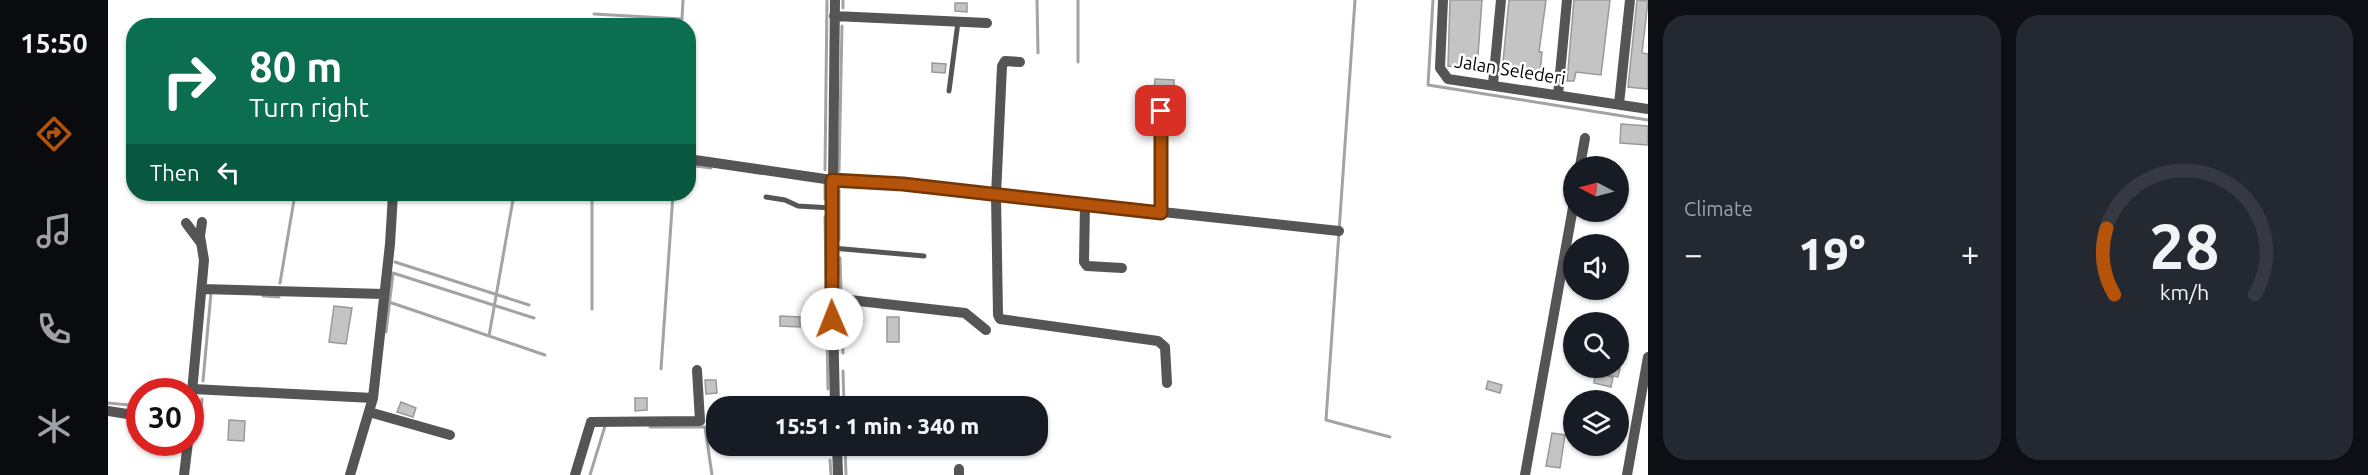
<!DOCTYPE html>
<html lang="en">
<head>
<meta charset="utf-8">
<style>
	:root { --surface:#171b24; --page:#242831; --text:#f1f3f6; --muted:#9ea1a6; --line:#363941; --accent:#b45309 }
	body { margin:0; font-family:Ubuntu,sans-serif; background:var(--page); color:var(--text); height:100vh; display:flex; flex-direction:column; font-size:22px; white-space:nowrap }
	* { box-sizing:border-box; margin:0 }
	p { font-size:20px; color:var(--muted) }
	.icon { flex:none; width:33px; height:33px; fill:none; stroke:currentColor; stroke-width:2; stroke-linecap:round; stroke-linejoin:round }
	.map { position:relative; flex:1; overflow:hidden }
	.side { display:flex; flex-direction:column; gap:15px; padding:15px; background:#0d0f14; width:720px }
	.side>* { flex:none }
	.banner { position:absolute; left:18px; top:18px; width:570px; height:183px; border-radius:24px; box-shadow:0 2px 4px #0004; background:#0b6e4f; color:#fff; overflow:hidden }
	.needle { width:39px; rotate:276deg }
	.buttons { position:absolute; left:1455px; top:156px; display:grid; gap:12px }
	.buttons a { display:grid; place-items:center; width:66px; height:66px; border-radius:50%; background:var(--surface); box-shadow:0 2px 4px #0004; font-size:30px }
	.speed { position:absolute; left:18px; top:378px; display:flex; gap:12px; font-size:30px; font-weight:700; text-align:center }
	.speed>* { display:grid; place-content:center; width:78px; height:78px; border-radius:50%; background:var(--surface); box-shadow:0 2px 4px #0004; line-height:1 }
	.speed .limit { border:9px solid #d22; background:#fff; color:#111 }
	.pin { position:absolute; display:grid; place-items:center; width:51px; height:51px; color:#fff; margin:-26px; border-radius:12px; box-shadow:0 3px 9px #0006 }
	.me { position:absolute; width:66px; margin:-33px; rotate:359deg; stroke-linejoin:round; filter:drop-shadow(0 0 4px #0008) }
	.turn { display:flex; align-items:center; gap:21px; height:126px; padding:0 24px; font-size:27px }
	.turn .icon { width:78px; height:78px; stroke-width:2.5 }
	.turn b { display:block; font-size:42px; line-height:51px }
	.then { display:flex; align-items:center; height:57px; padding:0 24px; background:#0003; gap:12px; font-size:22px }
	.big { font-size:45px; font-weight:800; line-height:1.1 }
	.side .card { flex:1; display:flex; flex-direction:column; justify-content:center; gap:9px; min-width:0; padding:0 21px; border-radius:24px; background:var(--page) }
	.side .dial { align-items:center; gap:0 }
	.dial svg { height:156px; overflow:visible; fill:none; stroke:var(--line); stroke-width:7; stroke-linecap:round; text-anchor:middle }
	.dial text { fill:var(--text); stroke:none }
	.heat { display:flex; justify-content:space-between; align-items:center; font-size:33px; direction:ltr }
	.side .tiles { flex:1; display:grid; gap:15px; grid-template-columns:repeat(2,1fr) }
	.trip { position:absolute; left:598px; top:396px; width:342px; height:60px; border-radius:24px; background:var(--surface); box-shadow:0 2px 4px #0004; font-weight:800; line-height:60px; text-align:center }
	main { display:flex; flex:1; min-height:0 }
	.menu { display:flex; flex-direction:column; width:108px; justify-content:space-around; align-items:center; background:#090b0e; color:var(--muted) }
	.menu .icon { width:42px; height:42px }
	.menu .active { color:var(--accent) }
	.menu b { font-size:27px; color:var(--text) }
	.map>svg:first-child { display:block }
</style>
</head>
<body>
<main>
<nav class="menu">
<b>15:50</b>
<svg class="icon active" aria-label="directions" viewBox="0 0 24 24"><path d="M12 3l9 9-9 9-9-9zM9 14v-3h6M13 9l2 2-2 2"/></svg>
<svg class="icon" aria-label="music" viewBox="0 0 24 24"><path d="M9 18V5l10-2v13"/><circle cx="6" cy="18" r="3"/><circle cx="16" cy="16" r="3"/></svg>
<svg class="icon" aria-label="phone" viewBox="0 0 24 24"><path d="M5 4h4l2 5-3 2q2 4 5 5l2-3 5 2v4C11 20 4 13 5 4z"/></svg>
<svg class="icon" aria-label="climate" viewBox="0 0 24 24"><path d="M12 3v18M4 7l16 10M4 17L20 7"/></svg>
</nav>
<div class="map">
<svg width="1540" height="475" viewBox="0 0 1540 475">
	<rect width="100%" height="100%" fill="#fff"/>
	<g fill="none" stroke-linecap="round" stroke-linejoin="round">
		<path stroke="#a3a3a3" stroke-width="3" d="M929,0L930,53
			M970,0V62
			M1247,0L1218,420L1282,437
			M1325,0L1320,85L1540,120
			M735,8V0
			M486,14L574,19L575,0
			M437,26V25
			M580,165L603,168
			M717,170L719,0
			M731,171L734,26
			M731,190V240
			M484,194V309
			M717,199V182
			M717,217L720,389
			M732,258L733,290
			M287,262L421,305
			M172,283L187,194
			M155,296L171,297
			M281,302L437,355
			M733,308L735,353
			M278,332L285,273L426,318
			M381,336L406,194
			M553,369L565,194
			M735,371L736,406
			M95,381L103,293
			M0,403L32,406
			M93,412L94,399
			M542,427H597L604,475
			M737,446L738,475
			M722,460L723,475
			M482,475L497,426"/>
	</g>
	<path fill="#c4c4c4" stroke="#999" stroke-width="1.5" d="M1342,0H1374L1369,69L1340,66Z
		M1401,0H1438L1431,52H1434L1432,73L1394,72Z
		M1466,0H1502L1493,75L1468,72L1466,81H1459Z
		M1529,0L1540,1L1534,53L1540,54V89L1520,87Z
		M847,3H859V12L847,11Z
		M824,63L838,64L837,73L824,72Z
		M1047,79L1066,80V94L1046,93Z
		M1513,124L1540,126V145L1512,143Z
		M226,306L244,308L238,344L221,342Z
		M672,316L692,317V327L672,326Z
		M779,317H791V342H779Z
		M1483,368H1512L1510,377L1482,372Z
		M1487,374L1505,377L1503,387L1486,383Z
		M597,380H608L609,393L598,394Z
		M1380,381L1394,385L1392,393L1378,389Z
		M527,398H539V410L527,411Z
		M293,402L308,408L305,417L289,412Z
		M121,420L137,421L136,441L120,440Z
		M1444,433L1457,435L1452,468L1438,466Z"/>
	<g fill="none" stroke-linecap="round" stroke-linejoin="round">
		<path stroke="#555" stroke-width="5" d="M841,91L850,22
			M658,197L677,200L690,206L724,208
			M724,248L816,256"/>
		<path stroke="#555" stroke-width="10" d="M727,0L724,273L727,406
			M1335,0L1332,68L1340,79L1540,109
			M726,16L879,23
			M912,62L897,61L894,66L888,195L890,315L892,319L899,320L1050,341L1057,347L1059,383
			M1385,84L1393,0
			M1450,95L1459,0
			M1511,104L1522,0
			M580,159L724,180L795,184L1231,231
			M1472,166L1477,138
			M977,204L976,262L979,266L1014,268
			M1053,213L1052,115L1054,108L1061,103
			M78,223L93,243
			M94,289L276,294
			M724,298L857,313L878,330
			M85,389L265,398
			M0,411L32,416
			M261,412L342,435
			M82,414L96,260L92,236L94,222
			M729,446L730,475
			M654,449L729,451
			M851,469V475
			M76,475L80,442
			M242,475L265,398L282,244L285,194
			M467,475L483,422L592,421L589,370
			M1417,475L1466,202
			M1519,475L1540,357"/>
	</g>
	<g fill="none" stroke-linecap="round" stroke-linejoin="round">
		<defs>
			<path id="route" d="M724,319V180L795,184L1053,213V111"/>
		</defs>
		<use href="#route" stroke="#753606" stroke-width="15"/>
		<use href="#route" stroke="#b45309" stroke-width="10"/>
	</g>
	<g text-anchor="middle" stroke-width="5" stroke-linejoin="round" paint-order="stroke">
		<g font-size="18" fill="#000" stroke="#fff">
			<text transform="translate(1402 70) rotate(9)" y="6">Jalan Selederi</text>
		</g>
	</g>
</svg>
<div class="buttons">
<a><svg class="needle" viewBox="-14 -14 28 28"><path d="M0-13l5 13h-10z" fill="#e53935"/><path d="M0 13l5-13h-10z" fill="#9ea1a6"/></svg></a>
<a><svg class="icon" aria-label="sound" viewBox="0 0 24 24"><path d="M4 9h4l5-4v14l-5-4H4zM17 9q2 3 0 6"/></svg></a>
<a><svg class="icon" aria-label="search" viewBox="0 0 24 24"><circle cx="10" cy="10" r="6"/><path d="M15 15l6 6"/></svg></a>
<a><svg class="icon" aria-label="layers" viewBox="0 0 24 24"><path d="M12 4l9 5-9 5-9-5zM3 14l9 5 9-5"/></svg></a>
</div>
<div class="speed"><div class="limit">30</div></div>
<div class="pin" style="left:1053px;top:111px;background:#d93025"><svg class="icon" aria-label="arrive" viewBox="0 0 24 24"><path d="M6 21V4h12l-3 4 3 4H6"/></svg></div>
<svg class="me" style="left:724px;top:319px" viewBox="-20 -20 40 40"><circle r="19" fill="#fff"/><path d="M0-13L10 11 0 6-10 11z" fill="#b45309"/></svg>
<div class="trip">15:51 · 1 min · 340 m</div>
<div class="banner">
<div class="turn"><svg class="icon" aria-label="right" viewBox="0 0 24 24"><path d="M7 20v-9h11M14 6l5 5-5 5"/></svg><div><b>80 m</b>Turn right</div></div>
<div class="then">Then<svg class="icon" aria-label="left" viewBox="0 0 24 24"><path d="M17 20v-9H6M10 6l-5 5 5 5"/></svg></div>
</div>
</div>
<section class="side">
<div class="tiles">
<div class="card"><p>Climate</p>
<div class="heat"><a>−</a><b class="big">19°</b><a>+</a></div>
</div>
<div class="card dial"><svg viewBox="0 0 100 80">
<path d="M14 69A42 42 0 1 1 86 69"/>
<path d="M14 69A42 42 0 0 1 10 35" stroke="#b45309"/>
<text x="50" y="56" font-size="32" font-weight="700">28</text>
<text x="50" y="72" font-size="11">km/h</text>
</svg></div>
</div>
</section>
</main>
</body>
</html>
